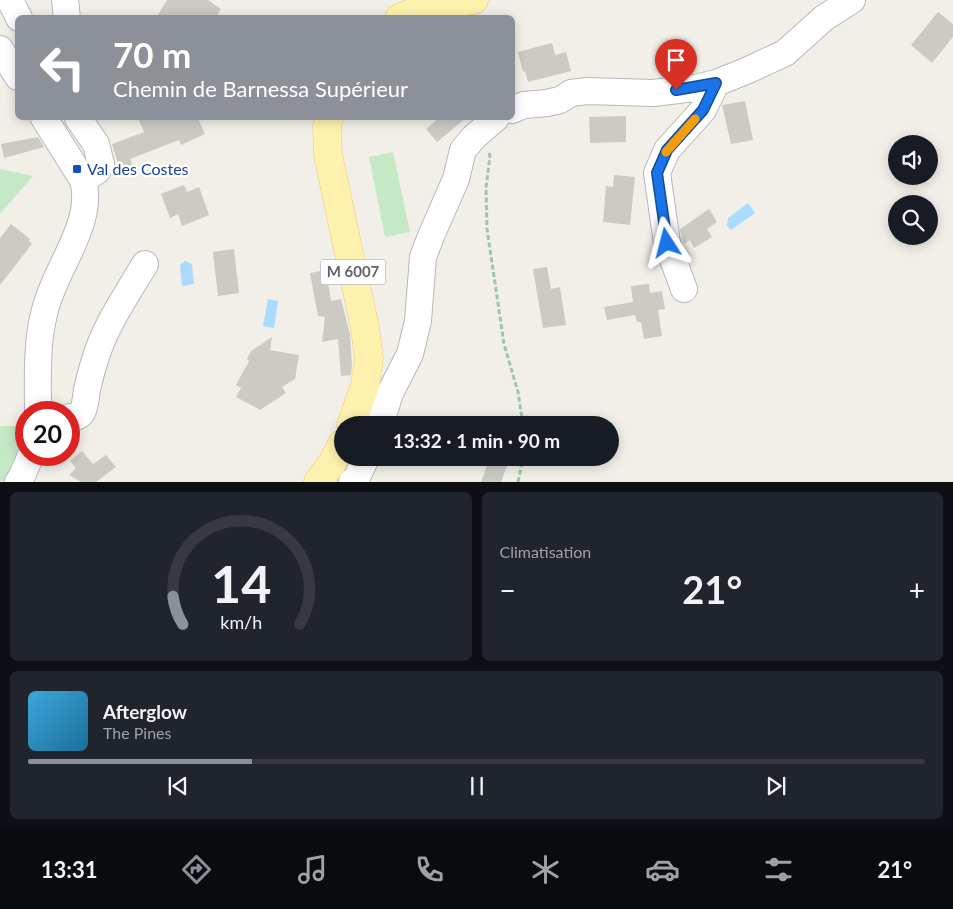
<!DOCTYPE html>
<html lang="fr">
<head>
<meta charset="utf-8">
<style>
	:root { --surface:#171b24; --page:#20242c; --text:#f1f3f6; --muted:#9ea1a6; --line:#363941; --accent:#8c9099 }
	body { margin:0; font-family:Lato,sans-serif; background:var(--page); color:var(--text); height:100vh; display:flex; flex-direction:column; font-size:19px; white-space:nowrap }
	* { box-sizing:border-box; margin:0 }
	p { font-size:16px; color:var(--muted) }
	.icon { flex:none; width:28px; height:28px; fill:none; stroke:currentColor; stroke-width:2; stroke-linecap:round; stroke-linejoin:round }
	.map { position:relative; height:482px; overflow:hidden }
	.details { display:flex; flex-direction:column; gap:10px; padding:10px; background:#0d0f14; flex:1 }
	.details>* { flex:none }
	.guide { position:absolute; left:15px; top:15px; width:500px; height:105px; border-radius:8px; box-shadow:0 2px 12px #0003; background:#8c9099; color:#fff; overflow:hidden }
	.tools { position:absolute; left:888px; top:135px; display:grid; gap:10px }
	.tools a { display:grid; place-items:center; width:50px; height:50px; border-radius:50%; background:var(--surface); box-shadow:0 2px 12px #0003; font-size:25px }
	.speed { position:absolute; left:15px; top:401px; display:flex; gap:10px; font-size:25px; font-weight:700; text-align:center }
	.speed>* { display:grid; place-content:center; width:65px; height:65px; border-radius:50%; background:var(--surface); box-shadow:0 2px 12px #0003; line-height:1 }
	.speed .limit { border:8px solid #d22; background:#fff; color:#111 }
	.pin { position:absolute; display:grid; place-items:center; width:42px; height:42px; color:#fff; margin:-51px -21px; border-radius:50% 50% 50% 0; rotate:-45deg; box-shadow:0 0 5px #0007 }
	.pin .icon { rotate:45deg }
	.me { position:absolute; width:55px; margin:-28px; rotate:351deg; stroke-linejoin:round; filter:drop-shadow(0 0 4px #0008) }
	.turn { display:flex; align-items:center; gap:18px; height:105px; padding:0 15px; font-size:22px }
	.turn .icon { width:65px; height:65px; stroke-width:2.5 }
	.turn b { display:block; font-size:35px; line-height:42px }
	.big { font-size:38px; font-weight:700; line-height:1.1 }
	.details .tile { flex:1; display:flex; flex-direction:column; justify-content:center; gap:8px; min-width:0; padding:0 18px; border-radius:8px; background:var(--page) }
	.details .dial { align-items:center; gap:0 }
	.dial svg { height:130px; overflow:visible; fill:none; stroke:var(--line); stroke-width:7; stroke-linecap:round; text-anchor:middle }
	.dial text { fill:var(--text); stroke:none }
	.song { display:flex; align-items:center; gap:15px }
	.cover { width:60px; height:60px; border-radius:8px; background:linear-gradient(135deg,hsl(200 70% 55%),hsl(200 70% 35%)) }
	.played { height:5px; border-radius:2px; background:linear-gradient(90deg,var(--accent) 25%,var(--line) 25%) }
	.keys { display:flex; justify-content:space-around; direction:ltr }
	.heat { display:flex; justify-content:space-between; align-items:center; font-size:28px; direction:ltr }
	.details .tiles { flex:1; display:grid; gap:10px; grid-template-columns:1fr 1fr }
	.tile:last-child { grid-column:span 2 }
	.trip { position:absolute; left:334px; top:416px; width:285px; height:50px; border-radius:25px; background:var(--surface); box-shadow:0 2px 12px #0003; font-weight:700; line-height:50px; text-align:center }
	.tabs { display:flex; height:80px; justify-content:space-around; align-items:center; background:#090b0e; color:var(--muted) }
	.tabs .icon { width:35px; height:35px }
	.tabs .current { color:var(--accent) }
	.tabs b { font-size:22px; color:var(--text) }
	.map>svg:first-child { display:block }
</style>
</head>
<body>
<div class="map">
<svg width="953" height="482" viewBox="0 0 953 482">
	<rect width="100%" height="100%" fill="#f1efe8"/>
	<path fill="#c5e8c5" d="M393,152L410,232L385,237L369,157Z
		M0,169L33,176L0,214Z
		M0,426H22L14,471L4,481H0Z"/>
	<path fill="#aadaff" d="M748,203L755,213L731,230L727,225L728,218Z
		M185,261L192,264L194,284L182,286L180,265Z
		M268,299L278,301L274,328L263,326Z"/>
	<path fill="#cccac5" d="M167,0H208L221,9L216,18H156Z
		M938,12L953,24V37L932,63L911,45Z
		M552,43L555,55L566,52L571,71L528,82L525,71L523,72L518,52Z
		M745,101L753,140L731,144L722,105Z
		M626,116V142L590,143L589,117Z
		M138,118H198L205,134L181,145L179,140L130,159L135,172L122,177L112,144L144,132Z
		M439,118H466L437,142L426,129Z
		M38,137L44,147L4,158L1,144Z
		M614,175L635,177L630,225L603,222L606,186L613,187Z
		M184,185L187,192L199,187L209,215L182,226L178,214L170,218L161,194Z
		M709,209L717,222L707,229L712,237L694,248L690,240L684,244L680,229Z
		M11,224L30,239L29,241L32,244L0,285V238Z
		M234,249L239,293L218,296L213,252Z
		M547,267L551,289L560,287L566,325L543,328L533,269Z
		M326,270L331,301L341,299L350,334L352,366L351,375L341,376L338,339L322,342L325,317L318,316L310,273Z
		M649,284L650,293L662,291L665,309L658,310L662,336L644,339L641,322H637L635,315L607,320L604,307L633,302L631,286Z
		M272,337L270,350L299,355L295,379L282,387L286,393L260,410L236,397L241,388L236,385L249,361L247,359L251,351Z
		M82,451L93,464L106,455L116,467L96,482H81L69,475L76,468L70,461Z
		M490,458H510L501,482H481Z"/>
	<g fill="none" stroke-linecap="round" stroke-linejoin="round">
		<defs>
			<path id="minor" d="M10,0L19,18
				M65,0L67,18
				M0,49L18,77
				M512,110L524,105L547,103L560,100L571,93L587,91L653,93L695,88L716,83L746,71L785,53L824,18L852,0
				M78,118L96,144L101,164L97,171L83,180
				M684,289L667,243L657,173L667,150L703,110L716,83
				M38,412C38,378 36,343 45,310C55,268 95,223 83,180L44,118
				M69,417C86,420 85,401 87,390C89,381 91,372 94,363C104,327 126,296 145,264
				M380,425L390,393L410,354L418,321L423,257L431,236L456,179L463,150L474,137L496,118
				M18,482L21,478L31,455
				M352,482L356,479L366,458"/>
			<path id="major" d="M399,18L427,7L474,0
				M329,118L327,127L328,155L365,328L369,359L365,386L351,425
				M318,482L333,462L342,444"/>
		</defs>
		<use href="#minor" stroke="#b5b8bc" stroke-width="28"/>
		<use href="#major" stroke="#f2c960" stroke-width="29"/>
		<path stroke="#9cc7a9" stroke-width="3" stroke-dasharray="5 2.5" stroke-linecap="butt" d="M489,153L490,156L486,188L487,229L504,344L518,392L523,425
			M518,482L523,458"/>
		<use href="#minor" stroke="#fff" stroke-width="26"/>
		<use href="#major" stroke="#fff2af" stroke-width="28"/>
	</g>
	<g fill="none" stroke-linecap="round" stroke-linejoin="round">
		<defs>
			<path id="route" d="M667,243L657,173L667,150L703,110L716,83L676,90"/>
		</defs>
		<use href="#route" stroke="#114b97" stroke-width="12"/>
		<use href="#route" stroke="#1a73e8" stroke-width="9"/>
		<path stroke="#f59e0b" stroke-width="9" d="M666,152L695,119"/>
	</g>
	<rect fill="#1a4fb4" stroke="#fff" stroke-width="2" x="72" y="164" width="10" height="10" rx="2.5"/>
	<g text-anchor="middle" stroke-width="5" stroke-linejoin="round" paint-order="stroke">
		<rect fill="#fff" stroke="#8f9295" stroke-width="1" x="320.5" y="259.5" width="65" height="25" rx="4"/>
		<g font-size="15" font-weight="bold" fill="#5f6368">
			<text x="353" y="277">M 6007</text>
		</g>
		<g font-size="16" fill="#164399" stroke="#fff" text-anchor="start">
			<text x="87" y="175">Val des Costes</text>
		</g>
	</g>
</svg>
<div class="tools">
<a><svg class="icon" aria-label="sound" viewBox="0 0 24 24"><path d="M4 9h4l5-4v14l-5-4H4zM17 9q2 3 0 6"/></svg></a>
<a><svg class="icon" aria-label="search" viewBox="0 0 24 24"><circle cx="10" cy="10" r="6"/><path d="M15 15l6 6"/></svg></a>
</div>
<div class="speed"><div class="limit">20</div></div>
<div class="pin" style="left:676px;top:90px;background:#d93025"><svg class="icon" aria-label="arrive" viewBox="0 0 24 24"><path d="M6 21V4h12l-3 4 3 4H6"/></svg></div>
<svg class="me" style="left:667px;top:243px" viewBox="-20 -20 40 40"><path d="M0-17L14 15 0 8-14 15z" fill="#1a73e8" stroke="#fff" stroke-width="4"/></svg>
<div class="trip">13:32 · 1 min · 90 m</div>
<div class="guide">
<div class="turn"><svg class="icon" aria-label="left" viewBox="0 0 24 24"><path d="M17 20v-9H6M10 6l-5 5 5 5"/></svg><div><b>70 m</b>Chemin de Barnessa Supérieur</div></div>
</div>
</div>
<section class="details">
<div class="tiles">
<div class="tile dial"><svg viewBox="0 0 100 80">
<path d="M14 69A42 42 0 1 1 86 69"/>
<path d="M14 69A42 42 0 0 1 8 52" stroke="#8c9099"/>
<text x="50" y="56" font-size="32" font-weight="700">14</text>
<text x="50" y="72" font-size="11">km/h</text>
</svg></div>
<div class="tile"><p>Climatisation</p>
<div class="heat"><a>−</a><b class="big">21°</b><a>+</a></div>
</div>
<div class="tile">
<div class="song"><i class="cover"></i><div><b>Afterglow</b><p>The Pines</p></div></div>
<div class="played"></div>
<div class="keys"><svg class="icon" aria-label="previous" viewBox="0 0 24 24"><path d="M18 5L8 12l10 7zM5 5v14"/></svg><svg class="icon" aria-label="pause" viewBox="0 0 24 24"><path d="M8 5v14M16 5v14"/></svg><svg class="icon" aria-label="next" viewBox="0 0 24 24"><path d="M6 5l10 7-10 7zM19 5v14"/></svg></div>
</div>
</div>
</section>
<nav class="tabs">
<b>13:31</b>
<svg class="icon current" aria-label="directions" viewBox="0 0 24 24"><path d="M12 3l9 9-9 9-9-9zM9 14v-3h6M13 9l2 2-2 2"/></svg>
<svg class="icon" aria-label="music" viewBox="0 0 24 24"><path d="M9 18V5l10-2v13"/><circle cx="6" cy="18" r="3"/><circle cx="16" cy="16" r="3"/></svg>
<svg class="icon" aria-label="phone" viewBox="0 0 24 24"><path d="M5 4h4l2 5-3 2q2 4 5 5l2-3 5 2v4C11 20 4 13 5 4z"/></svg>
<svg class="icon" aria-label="climate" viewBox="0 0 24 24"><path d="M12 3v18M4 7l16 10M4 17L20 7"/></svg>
<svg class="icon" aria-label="car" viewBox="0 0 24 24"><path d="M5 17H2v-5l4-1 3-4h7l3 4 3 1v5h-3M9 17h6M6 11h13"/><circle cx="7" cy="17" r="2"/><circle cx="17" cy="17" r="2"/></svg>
<svg class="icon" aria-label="filters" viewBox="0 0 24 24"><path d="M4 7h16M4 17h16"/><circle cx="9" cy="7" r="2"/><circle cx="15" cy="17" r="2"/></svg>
<b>21°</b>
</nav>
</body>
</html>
